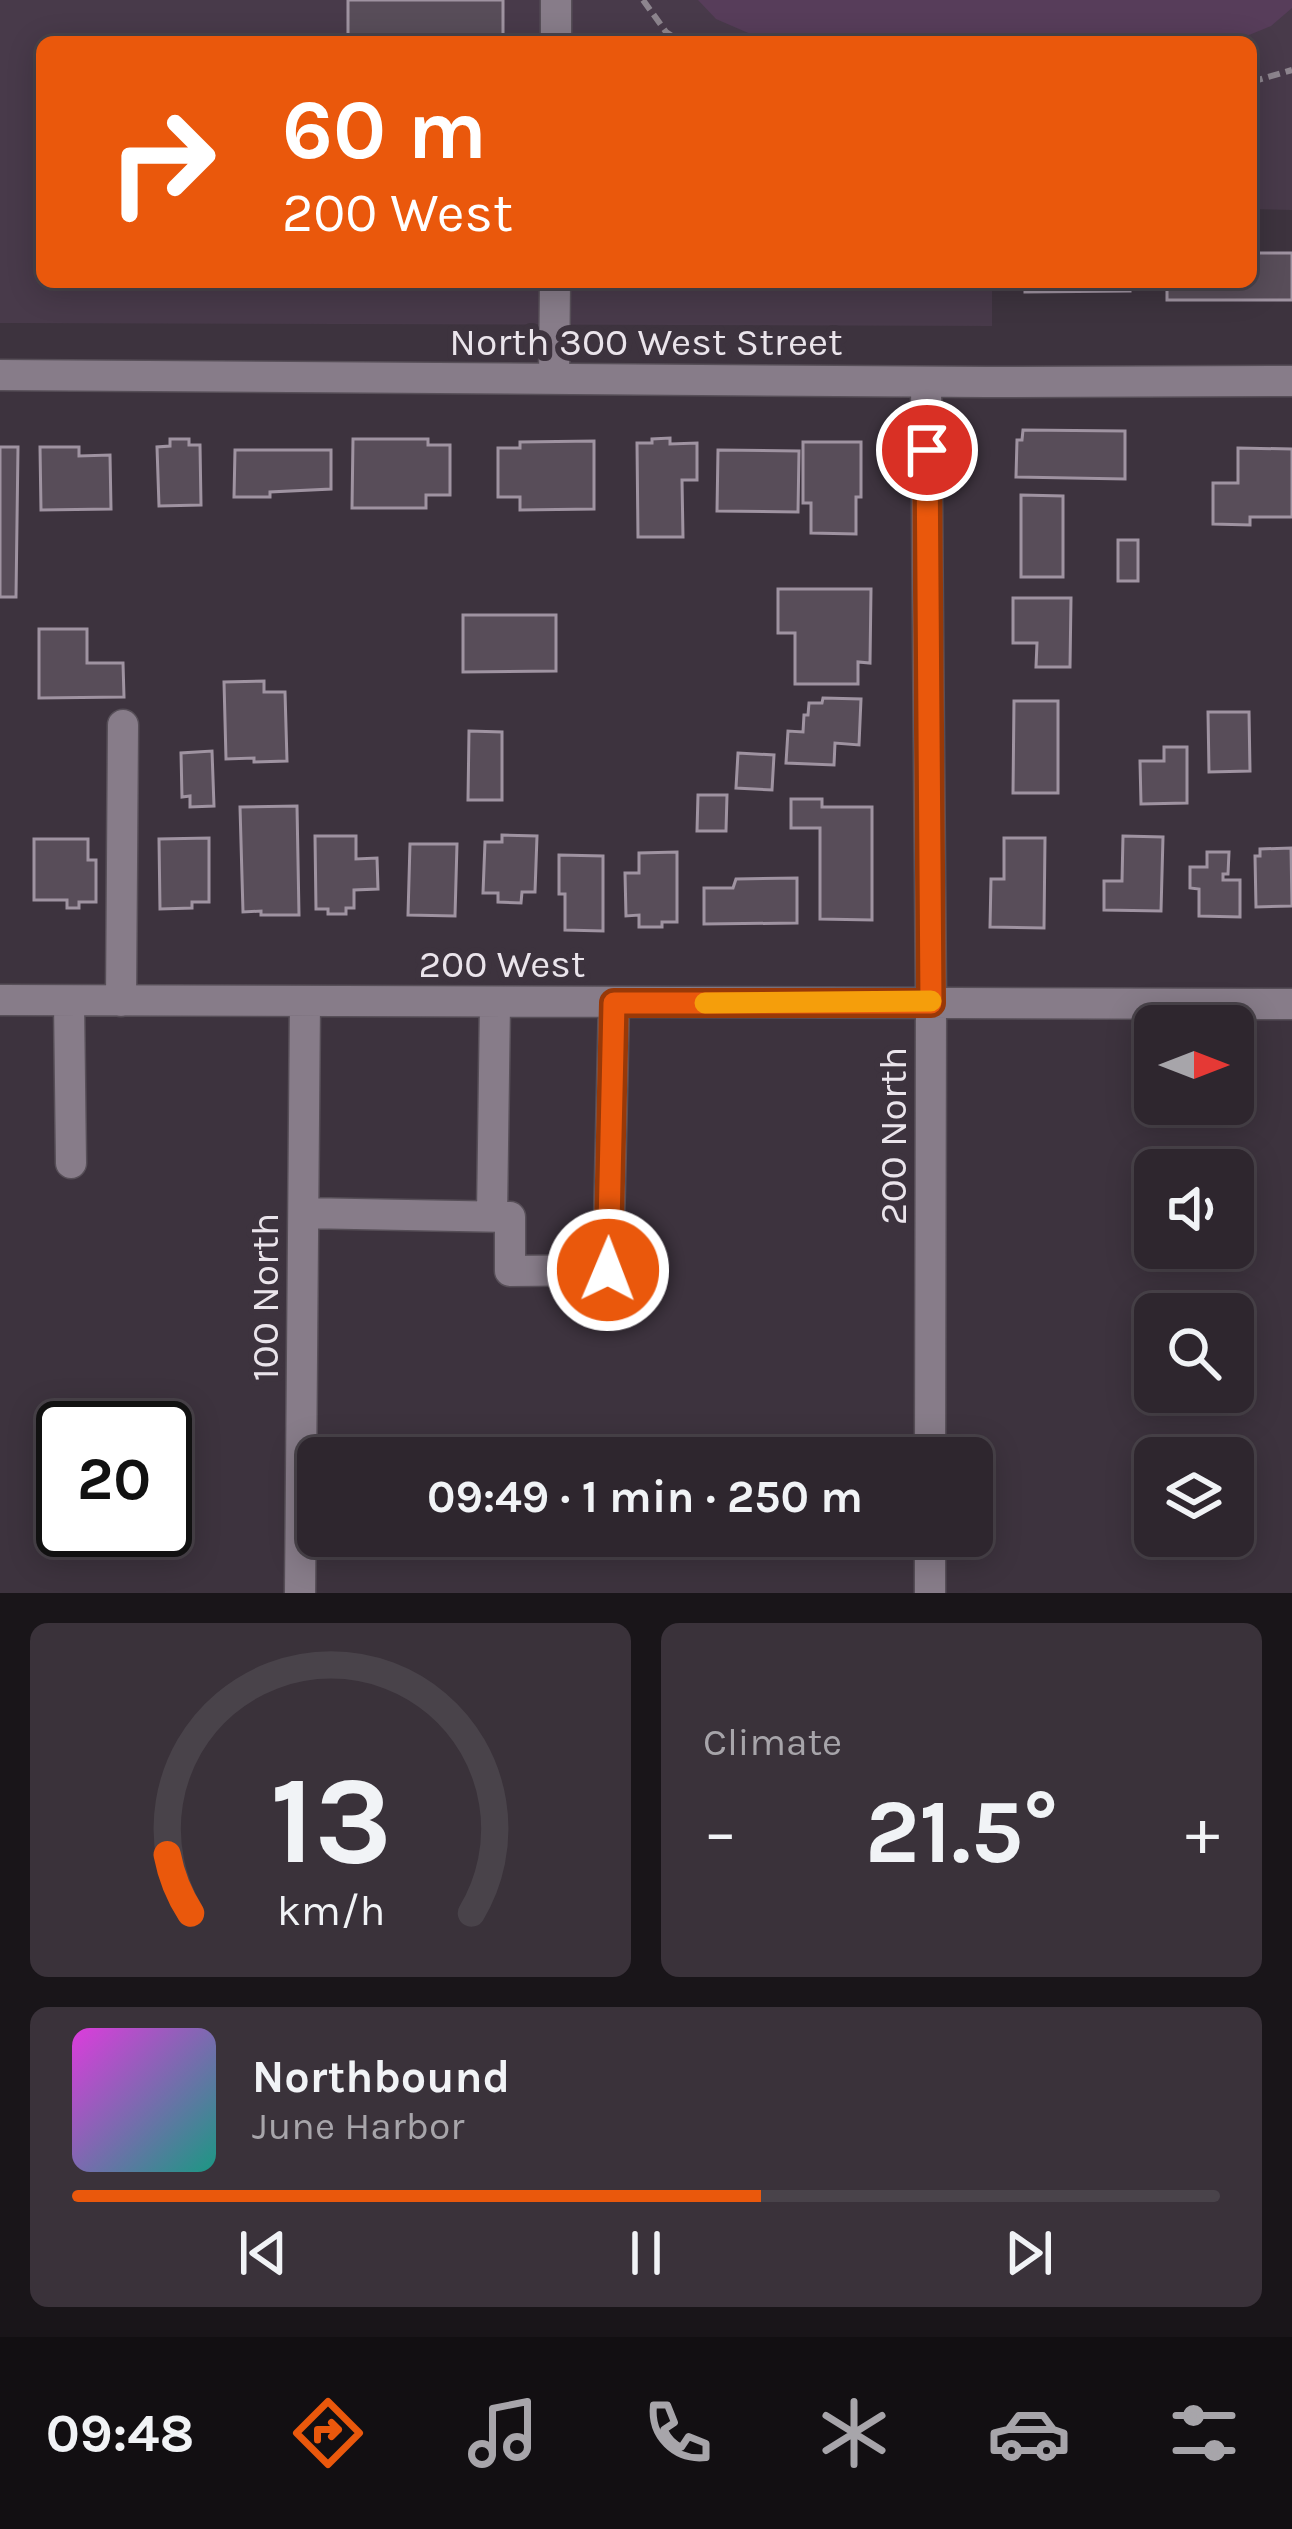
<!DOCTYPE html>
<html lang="en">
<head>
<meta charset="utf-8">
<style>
	:root { --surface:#2e262e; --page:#3a323a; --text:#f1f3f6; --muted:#a7a5aa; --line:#49434a; --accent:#ea580c }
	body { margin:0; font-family:Karla,sans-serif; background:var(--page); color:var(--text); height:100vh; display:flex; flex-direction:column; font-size:45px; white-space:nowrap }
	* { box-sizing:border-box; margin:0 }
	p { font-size:39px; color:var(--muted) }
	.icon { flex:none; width:66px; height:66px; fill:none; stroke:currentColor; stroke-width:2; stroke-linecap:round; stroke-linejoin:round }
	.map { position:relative; height:1593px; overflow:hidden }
	.panel { display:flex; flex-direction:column; gap:30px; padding:30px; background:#191519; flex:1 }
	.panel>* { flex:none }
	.hud { position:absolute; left:36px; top:36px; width:1221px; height:252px; border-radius:18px; box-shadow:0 6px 30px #0003,0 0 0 3px var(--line); background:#ea580c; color:#fff; overflow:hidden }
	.needle { width:78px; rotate:90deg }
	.buttons { position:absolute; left:1134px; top:1005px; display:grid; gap:24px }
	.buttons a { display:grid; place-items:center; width:120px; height:120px; border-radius:18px; background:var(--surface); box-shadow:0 6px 30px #0003,0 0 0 3px var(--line); font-size:60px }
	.speed { position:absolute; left:36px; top:1401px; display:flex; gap:24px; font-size:60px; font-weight:700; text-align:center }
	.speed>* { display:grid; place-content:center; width:156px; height:156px; border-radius:50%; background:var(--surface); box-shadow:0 6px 30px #0003,0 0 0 3px var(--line); line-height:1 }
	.speed .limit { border:6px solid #111; border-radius:18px; background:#fff; color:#111 }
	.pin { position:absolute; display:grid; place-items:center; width:102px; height:102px; color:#fff; margin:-51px; border:6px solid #fff; border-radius:50%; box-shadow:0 3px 12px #0007 }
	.me { position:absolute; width:132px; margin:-66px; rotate:1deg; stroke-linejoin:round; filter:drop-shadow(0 0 9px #0008) }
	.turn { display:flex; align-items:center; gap:42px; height:252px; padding:0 48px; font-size:54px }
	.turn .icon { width:156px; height:156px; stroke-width:2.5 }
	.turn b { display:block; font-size:84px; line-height:102px }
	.big { font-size:90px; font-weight:700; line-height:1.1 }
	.panel .card { flex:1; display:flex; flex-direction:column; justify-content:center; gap:18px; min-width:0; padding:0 42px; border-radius:18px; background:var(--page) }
	.panel .dial { align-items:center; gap:0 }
	.dial svg { height:312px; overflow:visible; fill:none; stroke:var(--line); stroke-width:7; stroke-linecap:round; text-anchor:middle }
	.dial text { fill:var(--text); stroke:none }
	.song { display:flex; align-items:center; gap:36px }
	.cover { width:144px; height:144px; border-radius:18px; background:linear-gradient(135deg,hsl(300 70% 55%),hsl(170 70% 35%)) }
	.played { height:12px; border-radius:6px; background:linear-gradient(90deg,var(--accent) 60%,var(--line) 60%) }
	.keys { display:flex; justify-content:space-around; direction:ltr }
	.heat { display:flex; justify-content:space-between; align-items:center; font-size:66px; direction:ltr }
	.panel .tiles { flex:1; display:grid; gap:30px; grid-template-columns:1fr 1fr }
	.card:last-child { grid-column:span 2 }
	.trip { position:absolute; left:297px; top:1437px; width:696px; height:120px; border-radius:18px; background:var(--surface); box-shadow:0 6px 30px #0003,0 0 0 3px var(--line); font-weight:700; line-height:120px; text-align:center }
	.menu { display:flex; height:192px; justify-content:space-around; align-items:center; background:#120f12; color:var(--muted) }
	.menu .icon { width:84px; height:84px }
	.menu .on { color:var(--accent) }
	.menu b { font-size:54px; color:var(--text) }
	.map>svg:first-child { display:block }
</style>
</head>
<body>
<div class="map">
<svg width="1292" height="1593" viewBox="0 0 1292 1593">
	<rect width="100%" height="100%" fill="#3d333e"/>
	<path fill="#483a4a" d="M0,0H1292V210L1251,209V42H42V282H992V326L0,323Z"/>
	<path fill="#573d5a" d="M698,0H1292V8L1271,26L1232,42H769L716,19Z"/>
	<path fill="#584d59" stroke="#9f93a1" stroke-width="3" d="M348,0H503V42H348Z
		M1251,253H1292V300H1167V282H1251Z
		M1025,282H1130V291L1025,292Z
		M1023,430L1125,431V479L1016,477L1017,440H1022Z
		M670,438V444L697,443V480H682L683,537H638L637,443H652V439Z
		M170,439H189V445H200L201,505L159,506L157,447L170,446Z
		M353,439H428V445H450V495H426V508H352Z
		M594,441V509L520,510V497H498V448H520V442Z
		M803,442H861V497H856V534L811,533V503H803Z
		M0,447H18L16,597H0Z
		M40,447H79V456L110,455L111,509L41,510Z
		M1238,448L1292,449V517H1250V525L1213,524V483H1238Z
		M235,450H331V489L270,492V497H234Z
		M718,450L799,451L798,512L717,511Z
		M1021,495L1063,496V577H1021Z
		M1118,540H1138V581H1118Z
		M778,589H871L870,663L858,662V684H795V633H778Z
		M1013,598H1071L1070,667H1036L1037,643H1013Z
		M463,615H556V671L463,672Z
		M39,629H87V663H123L124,697L39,698Z
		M264,681V692H285L287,761L254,762V758L226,759L224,682Z
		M823,698L861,699L859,745L835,743L834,765L786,763L788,731L803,732L804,715H808L809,703H822Z
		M1014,701H1058V793H1013Z
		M1208,712H1249L1250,771L1209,772Z
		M469,731L502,732V800H468Z
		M1164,747H1187V803L1141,804L1140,761H1164Z
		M212,751L214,806L190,807V796L182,797L181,753Z
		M738,753L774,755L772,790L736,788Z
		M698,795H727L726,831H697Z
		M791,799H822V807H872V920L820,919V828H791Z
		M297,806L299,915H261V911L243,912L240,807Z
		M502,835L537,836L535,892H522L521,903L498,902V893H483L485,842H502Z
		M315,836H356V859L377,858L378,889L354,890V908H346V914H328V909H316Z
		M1123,836L1163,837L1161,911L1104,910V881H1122Z
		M209,838V902H192V908L160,909L159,839Z
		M1004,838H1045L1044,928L990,927L991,879H1004Z
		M34,839H88V860H96V902H79V908H67V900H34Z
		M410,844H457L455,916L408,915Z
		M1291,848L1292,906L1256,907L1255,856H1260V849Z
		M677,852V922H662V927H639V915L626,916L625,873H639V853Z
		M1207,852H1229L1228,874H1223V880H1240V917L1199,916V889L1190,888V867H1207Z
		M559,855L603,856V931L565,930V894H559Z
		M797,878V923L704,924V888H733L736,879Z"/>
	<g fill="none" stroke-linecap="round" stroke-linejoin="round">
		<defs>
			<path id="minor" d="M556,42V0
				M0,375L987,382L1292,381
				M554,379L555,282
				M926,382L931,1003L930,1458
				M0,1000L1292,1004
				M121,1001L123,725
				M69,1002L71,1163
				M304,1213L510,1217V1271L608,1270L614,1002
				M492,1216L495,1002
				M300,1593L305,1001
				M930,1593V1536"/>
		</defs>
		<use href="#minor" stroke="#574f58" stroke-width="33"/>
		<path stroke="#8d858e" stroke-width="6" stroke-dasharray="12 6" stroke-linecap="butt" d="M643,0L666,32L681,42
			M1251,82L1292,70"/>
		<use href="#minor" stroke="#877c89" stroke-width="30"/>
	</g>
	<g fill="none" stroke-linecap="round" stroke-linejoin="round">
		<defs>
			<path id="route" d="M608,1270L614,1003H931L927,450"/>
		</defs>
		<use href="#route" stroke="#983908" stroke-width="30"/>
		<use href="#route" stroke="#ea580c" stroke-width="21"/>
		<path stroke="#f59e0b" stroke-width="21" d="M705,1003L931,1001"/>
	</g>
	<g text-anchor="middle" stroke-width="12" stroke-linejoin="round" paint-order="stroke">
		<g font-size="39" fill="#eae4eb" stroke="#3d333e">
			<text x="646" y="355">North 300 West Street</text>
			<text x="502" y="977">200 West</text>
			<text transform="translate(892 1136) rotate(-90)" y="14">200 North</text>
			<text transform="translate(264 1297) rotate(-90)" y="14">100 North</text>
		</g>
	</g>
</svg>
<div class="buttons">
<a><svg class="needle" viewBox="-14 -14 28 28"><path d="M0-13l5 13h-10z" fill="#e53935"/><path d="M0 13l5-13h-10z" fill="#a7a5aa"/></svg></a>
<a><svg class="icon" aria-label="sound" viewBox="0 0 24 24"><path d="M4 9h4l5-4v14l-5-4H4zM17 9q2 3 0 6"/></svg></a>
<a><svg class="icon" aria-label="search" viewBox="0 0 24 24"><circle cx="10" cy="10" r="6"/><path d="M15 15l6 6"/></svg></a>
<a><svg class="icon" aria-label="layers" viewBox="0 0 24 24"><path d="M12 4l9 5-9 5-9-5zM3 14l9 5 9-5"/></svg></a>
</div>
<div class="speed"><div class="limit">20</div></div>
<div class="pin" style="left:927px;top:450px;background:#d93025"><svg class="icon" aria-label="arrive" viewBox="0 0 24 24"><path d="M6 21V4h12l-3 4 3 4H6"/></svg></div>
<svg class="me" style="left:608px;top:1270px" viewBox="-20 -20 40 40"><circle r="17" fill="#ea580c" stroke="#fff" stroke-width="3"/><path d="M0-11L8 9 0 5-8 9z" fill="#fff"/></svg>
<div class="trip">09:49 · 1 min · 250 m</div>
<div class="hud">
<div class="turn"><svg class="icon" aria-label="right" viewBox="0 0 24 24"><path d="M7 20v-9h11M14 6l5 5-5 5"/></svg><div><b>60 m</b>200 West</div></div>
</div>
</div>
<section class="panel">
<div class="tiles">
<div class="card dial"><svg viewBox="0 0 100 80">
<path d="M14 69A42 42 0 1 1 86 69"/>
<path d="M14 69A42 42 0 0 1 8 54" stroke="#ea580c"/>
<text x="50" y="56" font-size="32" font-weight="700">13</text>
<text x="50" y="72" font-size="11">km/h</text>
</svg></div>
<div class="card"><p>Climate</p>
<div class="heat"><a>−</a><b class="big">21.5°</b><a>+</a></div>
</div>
<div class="card">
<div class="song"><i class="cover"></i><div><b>Northbound</b><p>June Harbor</p></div></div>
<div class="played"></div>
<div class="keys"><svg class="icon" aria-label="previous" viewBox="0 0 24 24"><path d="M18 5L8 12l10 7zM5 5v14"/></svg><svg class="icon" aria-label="pause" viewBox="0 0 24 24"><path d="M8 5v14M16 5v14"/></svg><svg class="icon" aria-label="next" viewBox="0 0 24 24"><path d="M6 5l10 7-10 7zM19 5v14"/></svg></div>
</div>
</div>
</section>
<nav class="menu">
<b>09:48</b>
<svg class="icon on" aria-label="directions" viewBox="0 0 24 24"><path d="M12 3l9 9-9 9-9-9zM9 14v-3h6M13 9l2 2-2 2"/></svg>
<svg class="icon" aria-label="music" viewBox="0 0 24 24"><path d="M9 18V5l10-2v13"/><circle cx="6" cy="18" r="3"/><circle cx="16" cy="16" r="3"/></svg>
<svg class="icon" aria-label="phone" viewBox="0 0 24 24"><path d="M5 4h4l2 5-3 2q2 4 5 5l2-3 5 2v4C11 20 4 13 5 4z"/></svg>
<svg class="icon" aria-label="climate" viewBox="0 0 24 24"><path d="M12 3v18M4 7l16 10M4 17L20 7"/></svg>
<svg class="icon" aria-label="car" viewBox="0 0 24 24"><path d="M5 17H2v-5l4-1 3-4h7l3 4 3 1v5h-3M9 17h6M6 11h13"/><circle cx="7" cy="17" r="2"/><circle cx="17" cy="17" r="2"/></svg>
<svg class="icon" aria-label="filters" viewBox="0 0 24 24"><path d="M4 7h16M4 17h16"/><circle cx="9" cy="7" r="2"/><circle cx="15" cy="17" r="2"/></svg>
</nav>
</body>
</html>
